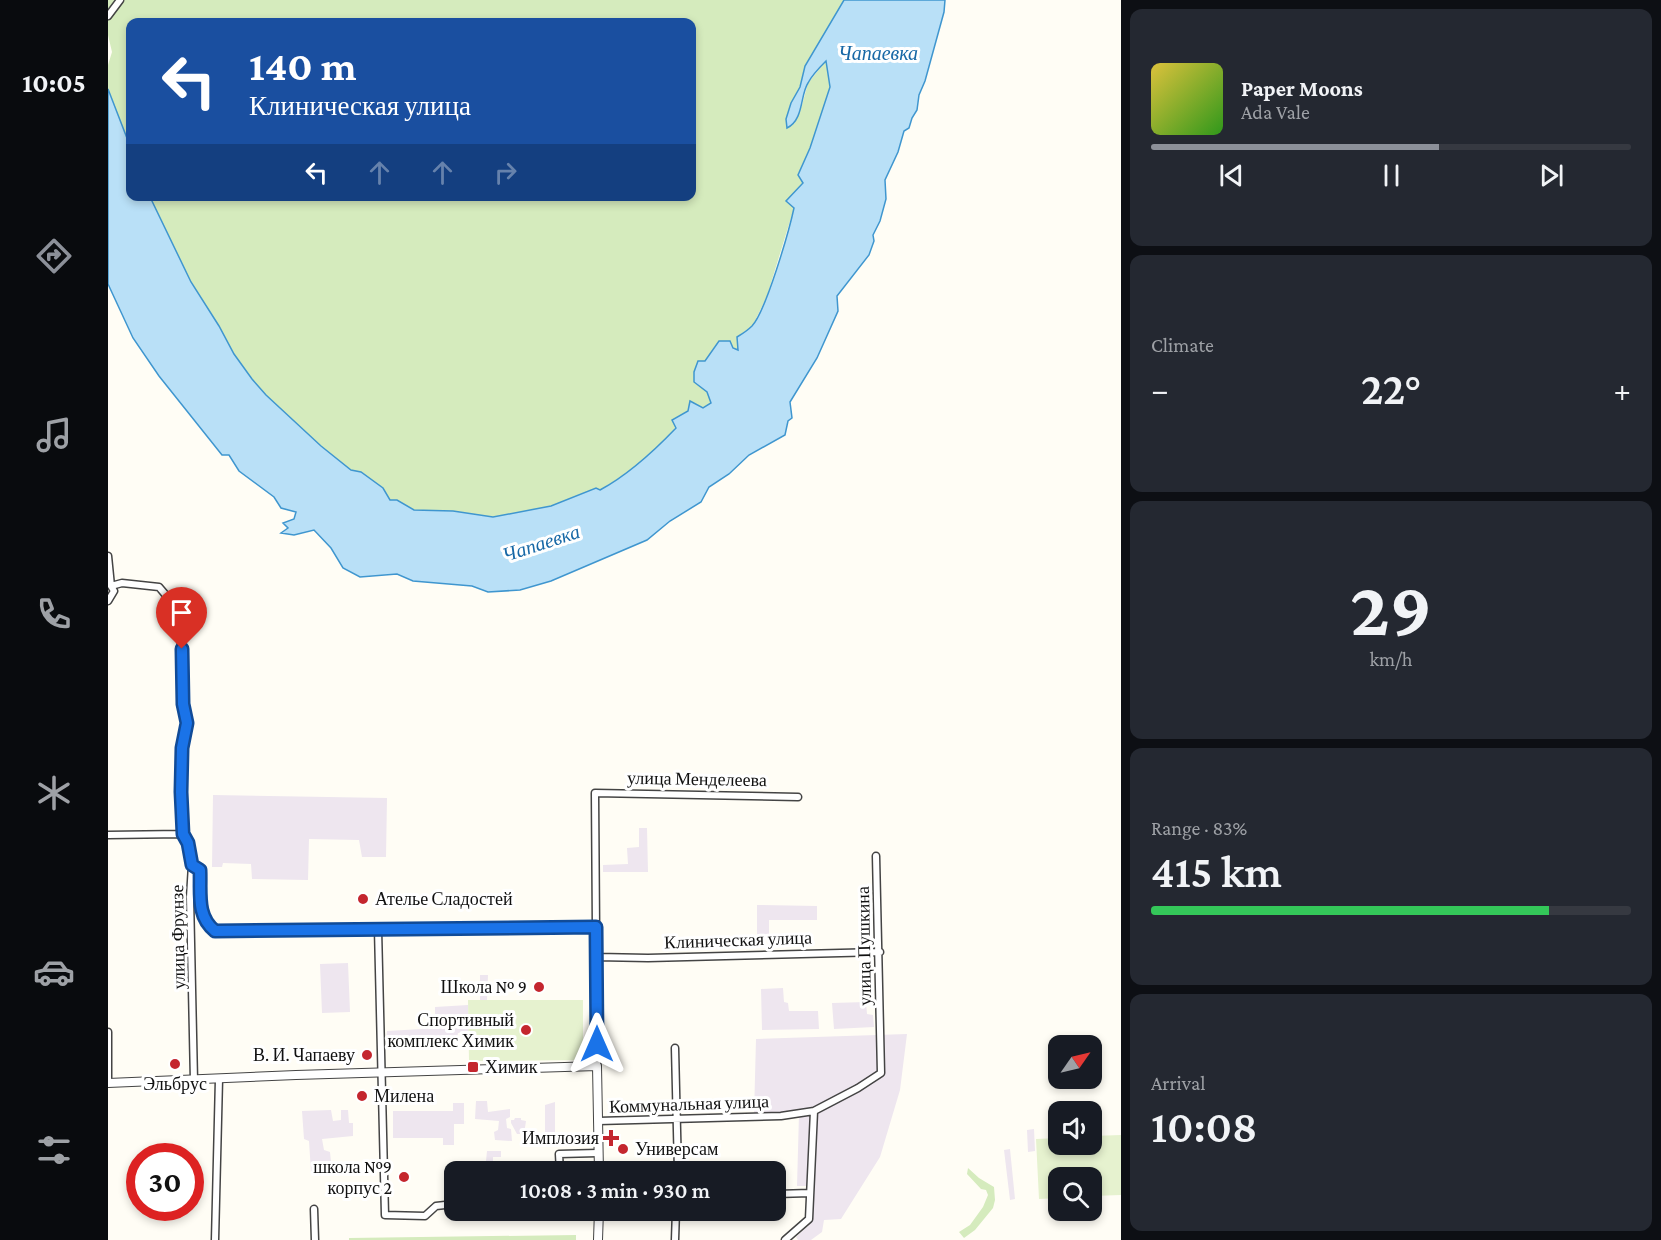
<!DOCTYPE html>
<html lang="en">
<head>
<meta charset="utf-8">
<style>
	:root { --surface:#171b24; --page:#242831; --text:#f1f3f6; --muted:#9ea1a6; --line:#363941; --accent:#8c9099 }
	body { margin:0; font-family:"Crimson Pro",serif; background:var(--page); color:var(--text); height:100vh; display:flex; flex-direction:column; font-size:22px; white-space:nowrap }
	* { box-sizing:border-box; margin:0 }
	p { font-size:20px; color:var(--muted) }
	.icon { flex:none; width:33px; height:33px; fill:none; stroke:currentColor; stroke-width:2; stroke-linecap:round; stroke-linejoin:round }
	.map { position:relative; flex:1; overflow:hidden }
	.details { display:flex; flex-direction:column; gap:9px; padding:9px; background:#0d0f14; width:540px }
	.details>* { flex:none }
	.hud { position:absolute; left:18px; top:18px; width:570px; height:183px; border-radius:12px; box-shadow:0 3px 9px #0003; background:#1a4fa0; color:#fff; overflow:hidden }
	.needle { width:39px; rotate:56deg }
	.controls { position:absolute; left:940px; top:1035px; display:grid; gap:12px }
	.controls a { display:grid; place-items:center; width:54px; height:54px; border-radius:12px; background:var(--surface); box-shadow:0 3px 9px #0003; font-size:30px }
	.speed { position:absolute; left:18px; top:1143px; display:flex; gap:12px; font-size:30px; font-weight:700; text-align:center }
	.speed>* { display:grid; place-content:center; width:78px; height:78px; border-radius:50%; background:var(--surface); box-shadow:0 3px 9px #0003; line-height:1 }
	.speed .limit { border:9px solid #d22; background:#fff; color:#111 }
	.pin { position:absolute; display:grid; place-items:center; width:51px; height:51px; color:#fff; margin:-62px -26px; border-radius:50% 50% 50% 0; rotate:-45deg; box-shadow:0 0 6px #0007 }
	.pin .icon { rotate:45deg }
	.me { position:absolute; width:66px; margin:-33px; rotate:0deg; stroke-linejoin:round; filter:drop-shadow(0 0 4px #0008) }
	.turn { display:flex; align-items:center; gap:21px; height:126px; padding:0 24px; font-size:27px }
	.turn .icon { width:78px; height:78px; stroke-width:2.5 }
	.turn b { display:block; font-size:42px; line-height:51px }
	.lanes { display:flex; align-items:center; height:57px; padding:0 24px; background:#0003; justify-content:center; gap:30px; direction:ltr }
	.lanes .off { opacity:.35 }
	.big { font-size:45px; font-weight:600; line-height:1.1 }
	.details .widget { flex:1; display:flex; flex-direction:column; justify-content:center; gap:9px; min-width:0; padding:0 21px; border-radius:12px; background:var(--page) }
	.details .dial { align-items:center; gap:0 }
	.dial b { font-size:78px; line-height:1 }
	.song { display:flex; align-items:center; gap:18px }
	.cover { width:72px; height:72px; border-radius:9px; background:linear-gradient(135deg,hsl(50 70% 55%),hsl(110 70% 35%)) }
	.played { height:6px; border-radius:3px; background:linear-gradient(90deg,var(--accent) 60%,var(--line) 60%) }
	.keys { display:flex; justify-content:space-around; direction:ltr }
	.heat { display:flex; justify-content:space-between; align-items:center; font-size:33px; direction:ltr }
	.charge { height:9px; border-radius:4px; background:linear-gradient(90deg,#34c759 83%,var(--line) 0) }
	.trip { position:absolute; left:336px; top:1161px; width:342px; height:60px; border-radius:12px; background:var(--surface); box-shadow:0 3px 9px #0003; font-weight:600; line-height:60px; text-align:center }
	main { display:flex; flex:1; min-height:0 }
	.menu { display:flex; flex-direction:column; width:108px; justify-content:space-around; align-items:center; background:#090b0e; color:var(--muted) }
	.menu .icon { width:42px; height:42px }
	.menu .selected { color:var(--accent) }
	.menu b { font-size:27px; color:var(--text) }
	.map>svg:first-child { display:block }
</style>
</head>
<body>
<main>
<nav class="menu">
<b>10:05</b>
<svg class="icon selected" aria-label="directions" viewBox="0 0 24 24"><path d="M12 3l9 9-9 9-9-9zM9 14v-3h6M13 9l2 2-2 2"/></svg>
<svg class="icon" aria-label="music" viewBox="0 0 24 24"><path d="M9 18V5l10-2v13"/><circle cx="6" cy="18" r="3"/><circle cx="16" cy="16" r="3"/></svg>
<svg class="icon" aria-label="phone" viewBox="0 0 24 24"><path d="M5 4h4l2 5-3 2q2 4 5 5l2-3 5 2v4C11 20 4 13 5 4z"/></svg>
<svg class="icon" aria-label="climate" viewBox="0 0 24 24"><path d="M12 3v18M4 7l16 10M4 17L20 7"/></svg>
<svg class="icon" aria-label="car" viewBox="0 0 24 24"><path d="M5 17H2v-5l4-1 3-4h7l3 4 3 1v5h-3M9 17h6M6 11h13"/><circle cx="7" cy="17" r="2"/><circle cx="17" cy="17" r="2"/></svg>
<svg class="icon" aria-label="filters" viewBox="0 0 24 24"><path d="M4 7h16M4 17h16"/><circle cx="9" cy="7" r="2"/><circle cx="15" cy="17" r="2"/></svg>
</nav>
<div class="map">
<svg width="1013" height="1240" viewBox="0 0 1013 1240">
	<rect width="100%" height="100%" fill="#fffdf5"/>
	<path fill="#eee6ef" d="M105,795L279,798L278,857H254L251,840L201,839L200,880L144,879L143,864L115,863L114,867H104Z
		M531,828H539L540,872H495V865L520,864L519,848L531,847Z
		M649,905L709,906V920H661V937H649Z
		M240,963L242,1012L214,1013L212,964Z
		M372,975H380L379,1000H372Z
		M675,988L676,1002L680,1003L681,1011H710L711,1029L654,1030L653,989Z
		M758,1002L759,1014L765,1015L766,1027L726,1029L724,1003Z
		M360,1005L361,1032L350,1033L349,1039L278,1040L279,1031L314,1029L317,1022L327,1021V1007Z
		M799,1034L792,1090L772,1157L733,1219L716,1220L714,1232L703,1240H690L688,1237L702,1224L705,1186H689L691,1114L646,1115L648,1039Z
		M368,1101H379L380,1112L402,1109V1117L398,1119L399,1128L403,1129L404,1141L387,1140L386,1132L390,1130L391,1121L367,1119Z
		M447,1102V1133L455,1137L456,1143H443L437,1139V1105Z
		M345,1103H356V1124H346V1145H335V1138H285V1111H345Z
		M223,1110L225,1121L233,1120V1110H240L241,1123H245V1136L214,1139L216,1150L222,1152L223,1162L212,1163V1171L203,1172L201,1141L196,1139L194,1111Z
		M407,1118H413V1120L418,1121L416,1134H409L403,1123V1120H406Z
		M926,1129L927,1151L920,1152L919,1130Z
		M902,1149L907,1199L902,1200L896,1150Z
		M379,1151H393V1157H385V1171H377Z"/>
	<path fill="#d5ebbd" d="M0,0H736L697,66L692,87L683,103L686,124L694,105L700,83L718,61L722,87L702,148L690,174L695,183L679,201L686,208L659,296L645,325L629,337L630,350L607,346L597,361H590L603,403L595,408L570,416C569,420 569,425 566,429C553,448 512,479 492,490L488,488L443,506L385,517L345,511L306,510L289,500H282L275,488L253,472L243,470L213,446L158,395L144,379L126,354L111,326L83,282L42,197L584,196V22H22V146L0,89V65L4,52L0,35Z
		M860,1168L871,1178L886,1187L887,1200L885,1208L867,1230L856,1238L851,1232L862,1225L875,1207L880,1195L878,1190L873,1189L859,1174Z
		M468,1235V1240H241V1238Z"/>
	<path fill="#e6f2cf" d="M360,1000H475V1060L361,1061Z
		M1013,1135V1195L984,1196V1178H951V1198L931,1199L928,1139L951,1138V1144H984V1136Z"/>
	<path fill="#b9e0f7" stroke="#3f96cf" stroke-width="1.5" d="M736,0H837L836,12L817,81L811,95L809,110L804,118L801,128L796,131L790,152L777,180L778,199L772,221L765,235L766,241L761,255L729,296L730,311L709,358L682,402L684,418L680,421L677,435L641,455L621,474L601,487L593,502L562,521L539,540L443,581L412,590L380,592L364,586L305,581L289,574L252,577L235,568L223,548L206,530L186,535L173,533L180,528L175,523L186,519L188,512L173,508L166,497L131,471L121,455H114L51,376L25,338L0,284V89L22,146V196L42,197L83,282L111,326L126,354L144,379L158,395L213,446L243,470L253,472L275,488L282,500H289L306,510L345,511L385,517L443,506L488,488L492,490C520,475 546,451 568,428L564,420L580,411L582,401L595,408L603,403L599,392L586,382V372L590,361H597L611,341H622L625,348L630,350L629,337C634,334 640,330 644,326C658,311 681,231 686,208L678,201L695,183L690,175L702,148L722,87L718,61C712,67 704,75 700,83C692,95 696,120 679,128L678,119L683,103L692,87L697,66Z"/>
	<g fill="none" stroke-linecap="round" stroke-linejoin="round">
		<defs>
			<path id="minor" d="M0,16L12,0
				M0,556L3,586
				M0,601L6,591L3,586L14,583L51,587L68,607L72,617L75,704L79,723L74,748L73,792L74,834L80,843L84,865L82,897L86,1081
				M0,835L74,834
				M84,865L92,870C93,893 88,915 107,931L488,927
				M270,929L277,1215L317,1216L328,1206L346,1204
				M489,957L540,958L772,952
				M0,1032V1083
				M567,1048L570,1172
				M489,1066L487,793L690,797
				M490,1121L673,1116L706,1111
				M452,1172L451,1154L490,1153
				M668,1194L702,1193
				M206,1209L207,1240
				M107,1240L111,1079
				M567,1240L568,1210
				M677,1240L701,1219L706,1111L750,1088L773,1073L768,856"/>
			<path id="tertiary" d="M0,1083L188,1075L489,1066L491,1172
				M490,1240L491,1210"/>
		</defs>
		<use href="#minor" stroke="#444" stroke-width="9"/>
		<use href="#tertiary" stroke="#444" stroke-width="10"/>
		<use href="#minor" stroke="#fff" stroke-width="6"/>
		<use href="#tertiary" stroke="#fff" stroke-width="8"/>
	</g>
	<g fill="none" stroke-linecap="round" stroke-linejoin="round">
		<defs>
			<path id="route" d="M74,649L75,704L79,723L74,748L73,792L75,834L80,843L84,865L92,870C93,893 88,916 107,931L488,927L489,1044"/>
		</defs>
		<use href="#route" stroke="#114b97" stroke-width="15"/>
		<use href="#route" stroke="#1a73e8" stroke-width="10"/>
	</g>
	<g fill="#c4262e" stroke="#fff" stroke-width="2">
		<circle cx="255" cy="899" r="6"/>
		<circle cx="431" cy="987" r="6"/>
		<circle cx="418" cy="1030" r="6"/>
		<circle cx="259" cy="1055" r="6"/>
		<circle cx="67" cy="1064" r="6"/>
		<rect x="359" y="1061" width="12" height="12" rx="3"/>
		<circle cx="254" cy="1096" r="6"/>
		<path d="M500 1129h6v6h6v6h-6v6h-6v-6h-6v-6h6z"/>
		<circle cx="515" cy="1149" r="6"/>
		<circle cx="296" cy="1177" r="6"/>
	</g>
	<g text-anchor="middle" stroke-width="6" stroke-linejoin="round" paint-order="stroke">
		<g font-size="18" fill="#111" stroke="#fff">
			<text transform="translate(589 779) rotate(1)" y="6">улица Менделеева</text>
			<text transform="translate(70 937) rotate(-91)" y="6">улица Фрунзе</text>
			<text transform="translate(630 940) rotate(-2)" y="6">Клиническая улица</text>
			<text transform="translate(756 946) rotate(-91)" y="6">улица Пушкина</text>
			<text transform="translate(581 1104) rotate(-2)" y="6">Коммунальная улица</text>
		</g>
		<g font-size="18" fill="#111" stroke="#fff" text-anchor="end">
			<text x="267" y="905" text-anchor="start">Ателье Сладостей</text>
			<text x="419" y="993">Школа № 9</text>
			<text x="406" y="1026">Спортивный<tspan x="406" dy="21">комплекс Химик</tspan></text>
			<text x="247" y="1061">В. И. Чапаеву</text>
			<text x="377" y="1073" text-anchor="start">Химик</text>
			<text x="67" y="1090" text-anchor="middle">Эльбрус</text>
			<text x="266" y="1102" text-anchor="start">Милена</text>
			<text x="491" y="1144">Имплозия</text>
			<text x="527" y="1155" text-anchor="start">Универсам</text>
			<text x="284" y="1173">школа №9<tspan x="284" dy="21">корпус 2</tspan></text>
		</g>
		<g font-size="20" font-style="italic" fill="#1768a6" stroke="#fff">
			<text x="770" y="60">Чапаевка</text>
			<text transform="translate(433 543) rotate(-18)" y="7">Чапаевка</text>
		</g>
	</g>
</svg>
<div class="controls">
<a><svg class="needle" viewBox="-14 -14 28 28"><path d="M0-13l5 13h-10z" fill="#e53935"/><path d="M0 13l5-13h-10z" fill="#9ea1a6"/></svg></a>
<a><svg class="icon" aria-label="sound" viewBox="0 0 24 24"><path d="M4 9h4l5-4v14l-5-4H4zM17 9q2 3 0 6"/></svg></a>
<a><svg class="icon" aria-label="search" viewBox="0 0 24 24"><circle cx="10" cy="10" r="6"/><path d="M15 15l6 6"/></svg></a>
</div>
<div class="speed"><div class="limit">30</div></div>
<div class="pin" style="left:74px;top:649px;background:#d93025"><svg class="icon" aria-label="arrive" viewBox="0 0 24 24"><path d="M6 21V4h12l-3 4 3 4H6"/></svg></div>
<svg class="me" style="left:489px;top:1044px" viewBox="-20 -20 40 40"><path d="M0-17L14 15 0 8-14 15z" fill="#1a73e8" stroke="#fff" stroke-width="4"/></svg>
<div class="trip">10:08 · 3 min · 930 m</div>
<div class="hud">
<div class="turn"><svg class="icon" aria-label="left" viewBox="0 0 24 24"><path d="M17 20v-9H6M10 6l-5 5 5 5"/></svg><div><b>140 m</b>Клиническая улица</div></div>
<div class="lanes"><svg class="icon" aria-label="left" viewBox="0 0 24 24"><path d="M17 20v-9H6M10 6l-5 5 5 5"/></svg><svg class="icon off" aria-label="ahead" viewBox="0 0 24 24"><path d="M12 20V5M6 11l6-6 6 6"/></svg><svg class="icon off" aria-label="ahead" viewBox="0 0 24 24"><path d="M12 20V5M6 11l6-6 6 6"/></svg><svg class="icon off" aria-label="right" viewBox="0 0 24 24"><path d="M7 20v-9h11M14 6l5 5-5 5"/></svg></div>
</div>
</div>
<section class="details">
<div class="widget">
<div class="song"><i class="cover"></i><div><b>Paper Moons</b><p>Ada Vale</p></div></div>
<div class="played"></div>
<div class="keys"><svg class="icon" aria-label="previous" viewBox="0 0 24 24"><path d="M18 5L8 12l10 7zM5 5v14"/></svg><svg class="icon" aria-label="pause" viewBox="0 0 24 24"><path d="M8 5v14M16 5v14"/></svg><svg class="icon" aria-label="next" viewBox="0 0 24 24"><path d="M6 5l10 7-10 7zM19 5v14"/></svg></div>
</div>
<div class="widget"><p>Climate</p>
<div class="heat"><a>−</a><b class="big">22°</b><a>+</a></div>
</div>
<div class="widget dial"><b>29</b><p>km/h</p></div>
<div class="widget"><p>Range · 83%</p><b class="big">415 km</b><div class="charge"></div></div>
<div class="widget"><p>Arrival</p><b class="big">10:08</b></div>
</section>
</main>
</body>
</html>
